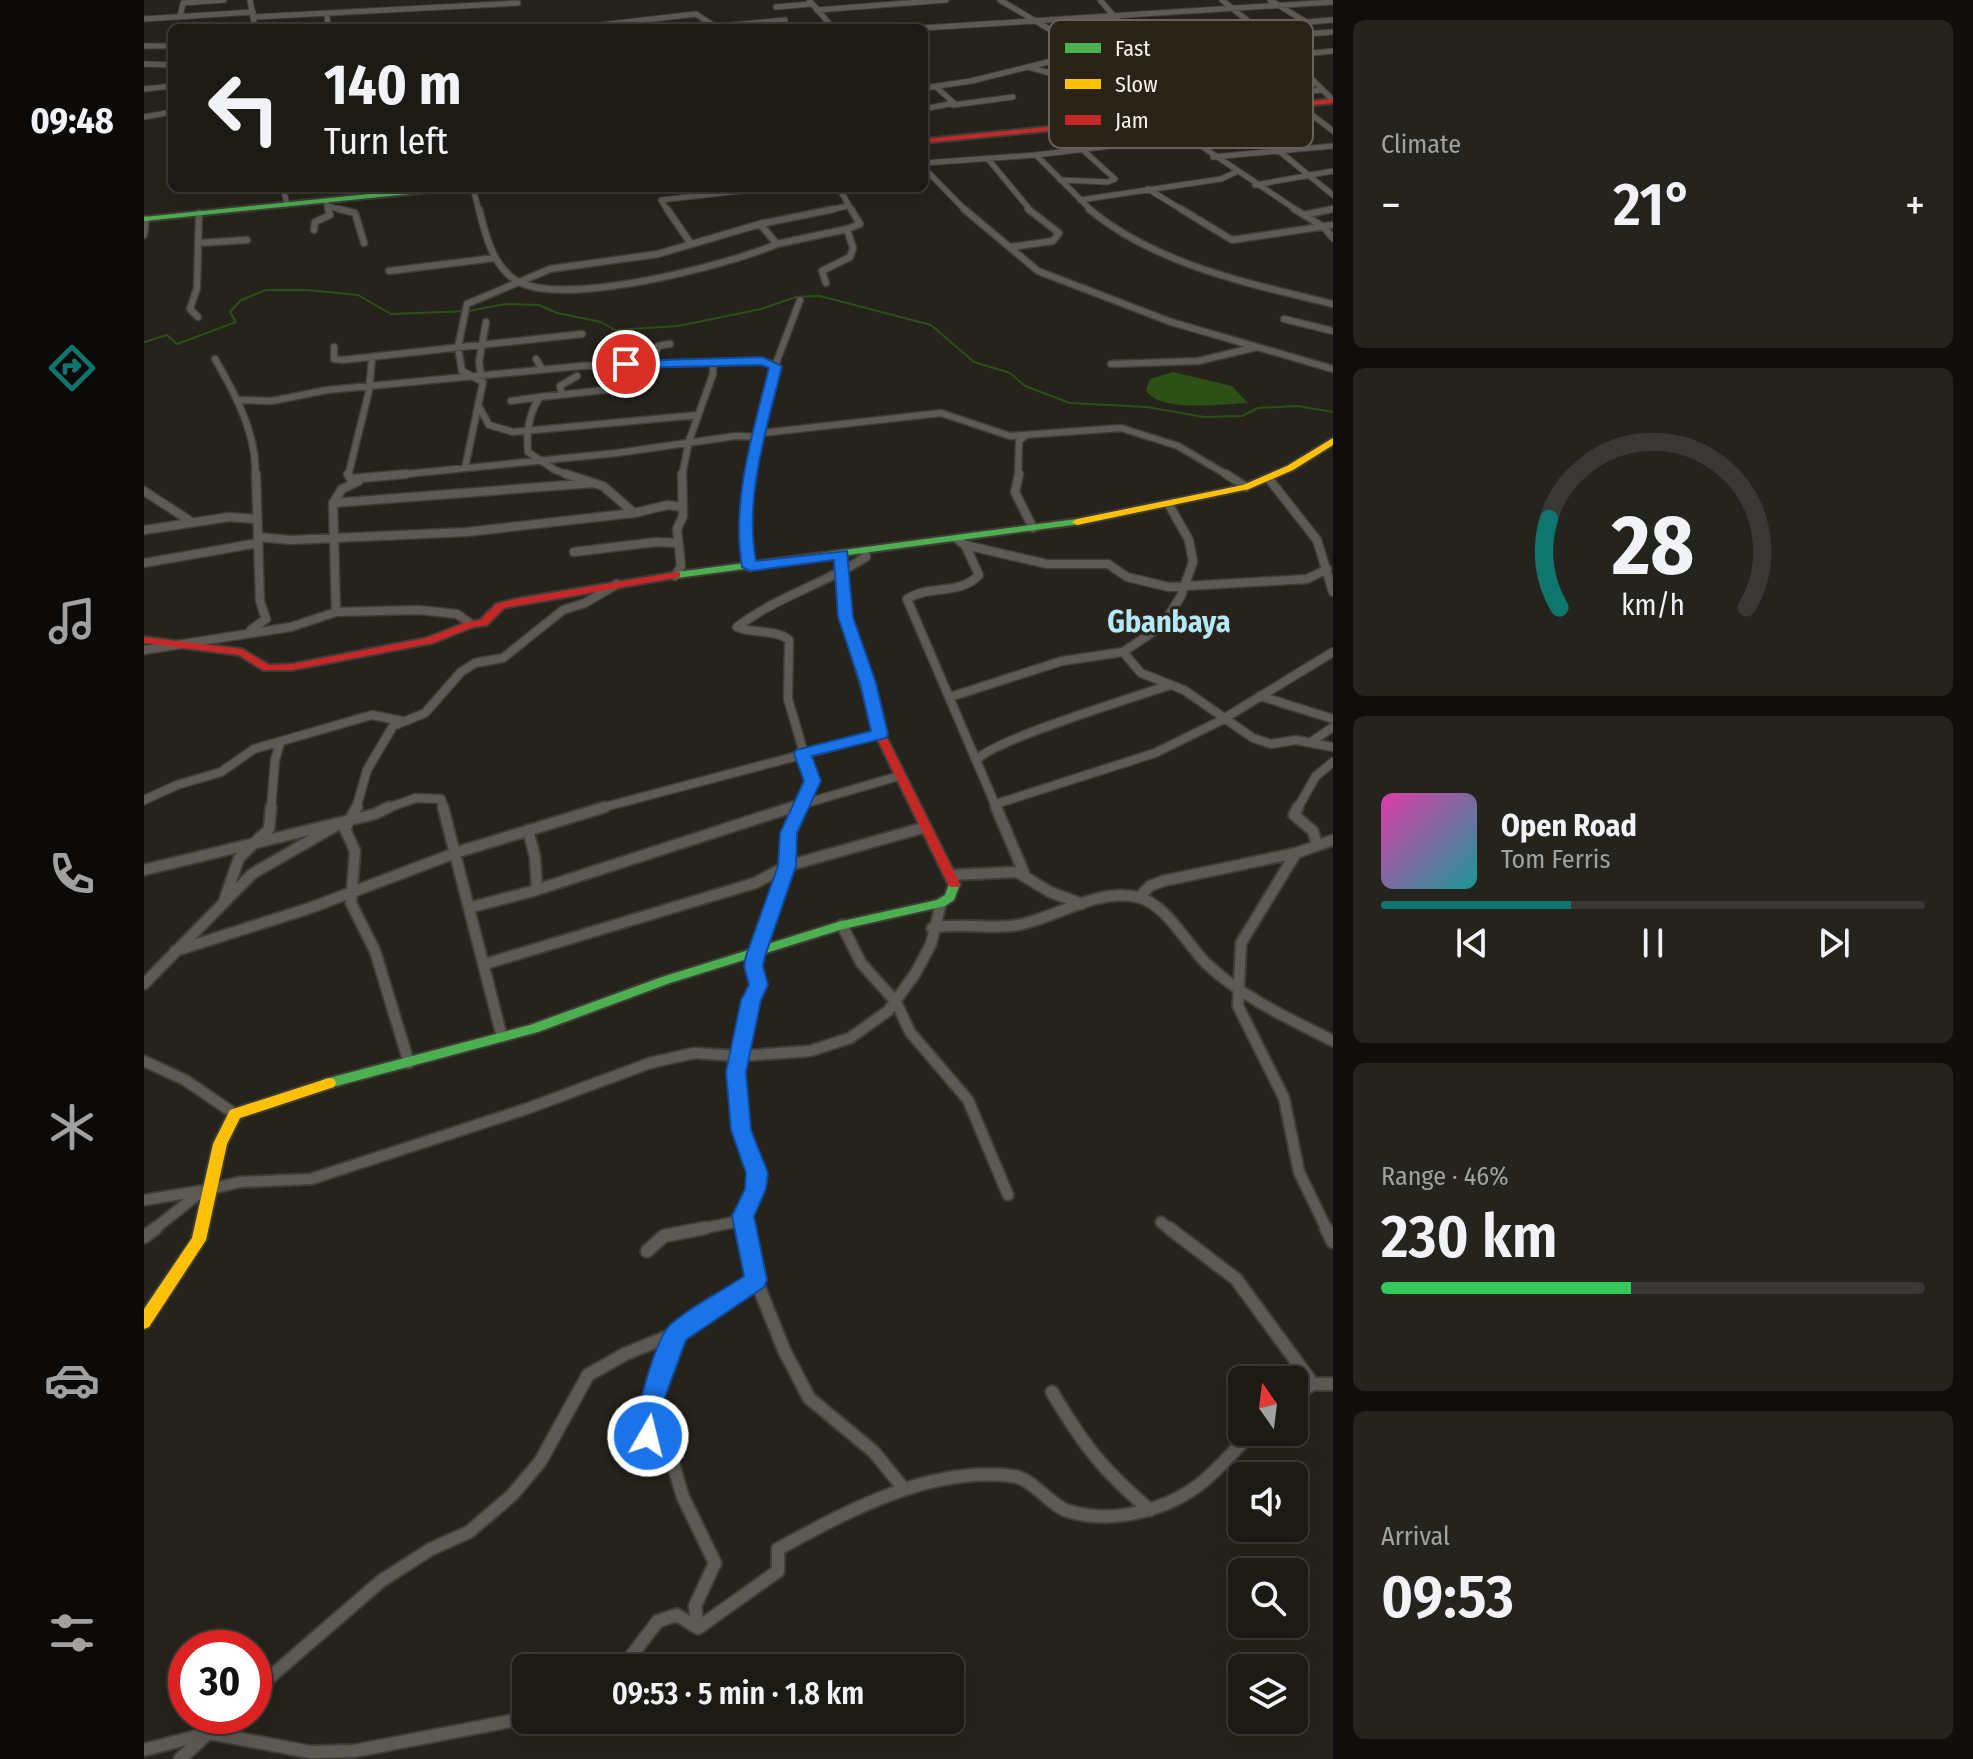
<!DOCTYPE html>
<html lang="en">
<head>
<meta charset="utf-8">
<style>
	:root { --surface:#1c1a15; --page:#25231e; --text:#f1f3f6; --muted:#a0a1a0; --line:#3a3834; --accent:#0f766e }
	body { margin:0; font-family:"Fira Sans Condensed",sans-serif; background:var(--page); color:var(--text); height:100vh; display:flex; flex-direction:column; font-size:30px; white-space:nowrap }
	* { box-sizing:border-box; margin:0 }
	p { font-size:26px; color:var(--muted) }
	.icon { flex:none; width:44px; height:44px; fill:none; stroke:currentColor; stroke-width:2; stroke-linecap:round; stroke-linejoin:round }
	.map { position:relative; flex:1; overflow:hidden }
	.side { display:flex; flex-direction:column; gap:20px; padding:20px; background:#0f0e0c; width:640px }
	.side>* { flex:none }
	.hud { position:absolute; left:24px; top:24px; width:760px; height:168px; border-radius:12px; box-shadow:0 8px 32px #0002,0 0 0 2px var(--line); background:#1c1a15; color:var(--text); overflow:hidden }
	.needle { width:52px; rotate:346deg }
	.buttons { position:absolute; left:1084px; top:1366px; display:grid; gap:16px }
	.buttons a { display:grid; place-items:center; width:80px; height:80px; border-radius:12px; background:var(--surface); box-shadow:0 8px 32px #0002,0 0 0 2px var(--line); font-size:40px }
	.speed { position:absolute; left:24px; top:1630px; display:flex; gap:16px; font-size:40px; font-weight:700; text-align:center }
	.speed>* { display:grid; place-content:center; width:104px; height:104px; border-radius:50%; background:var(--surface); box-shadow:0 8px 32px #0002,0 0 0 2px var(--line); line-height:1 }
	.speed .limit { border:12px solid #d22; background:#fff; color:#111 }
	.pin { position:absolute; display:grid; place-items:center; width:68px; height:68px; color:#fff; margin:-34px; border:4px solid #fff; border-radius:50%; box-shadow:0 2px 8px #0007 }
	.me { position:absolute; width:88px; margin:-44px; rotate:8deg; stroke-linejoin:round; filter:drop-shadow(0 0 6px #0008) }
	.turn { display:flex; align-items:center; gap:28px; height:168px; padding:0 24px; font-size:36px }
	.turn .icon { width:104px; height:104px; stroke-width:2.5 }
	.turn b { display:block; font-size:56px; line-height:68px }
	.big { font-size:60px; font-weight:600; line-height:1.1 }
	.side .card { flex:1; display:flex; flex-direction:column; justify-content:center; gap:12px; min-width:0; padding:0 28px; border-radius:12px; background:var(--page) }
	.side .dial { align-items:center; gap:0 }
	.dial svg { height:208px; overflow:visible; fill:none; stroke:var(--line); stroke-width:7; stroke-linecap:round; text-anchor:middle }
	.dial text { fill:var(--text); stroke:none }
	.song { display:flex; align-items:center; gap:24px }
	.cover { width:96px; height:96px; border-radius:12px; background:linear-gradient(135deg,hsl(320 70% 55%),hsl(180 70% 35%)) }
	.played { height:8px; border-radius:4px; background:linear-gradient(90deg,var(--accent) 35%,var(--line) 35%) }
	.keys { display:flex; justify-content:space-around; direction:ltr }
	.heat { display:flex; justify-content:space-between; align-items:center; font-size:44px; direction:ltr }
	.charge { height:12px; border-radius:6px; background:linear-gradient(90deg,#34c759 46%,var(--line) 0) }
	.trip { position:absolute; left:368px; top:1654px; width:452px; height:80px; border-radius:12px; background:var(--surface); box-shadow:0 8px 32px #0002,0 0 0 2px var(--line); font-weight:600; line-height:80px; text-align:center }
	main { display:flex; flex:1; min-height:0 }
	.dock { display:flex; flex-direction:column; width:144px; justify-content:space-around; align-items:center; background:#0b0a08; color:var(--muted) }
	.dock .icon { width:56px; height:56px }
	.dock .on { color:var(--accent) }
	.dock b { font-size:36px; color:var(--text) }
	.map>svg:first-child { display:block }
</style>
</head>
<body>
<main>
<nav class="dock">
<b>09:48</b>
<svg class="icon on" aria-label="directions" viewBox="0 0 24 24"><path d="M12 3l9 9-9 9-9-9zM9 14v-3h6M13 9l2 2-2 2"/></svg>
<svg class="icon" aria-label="music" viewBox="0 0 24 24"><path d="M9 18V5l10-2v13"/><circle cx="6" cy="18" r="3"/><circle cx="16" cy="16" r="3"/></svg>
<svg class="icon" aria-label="phone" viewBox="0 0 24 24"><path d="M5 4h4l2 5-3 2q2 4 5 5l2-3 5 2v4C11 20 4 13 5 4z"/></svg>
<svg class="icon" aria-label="climate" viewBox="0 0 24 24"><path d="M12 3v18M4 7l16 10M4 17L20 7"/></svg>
<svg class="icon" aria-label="car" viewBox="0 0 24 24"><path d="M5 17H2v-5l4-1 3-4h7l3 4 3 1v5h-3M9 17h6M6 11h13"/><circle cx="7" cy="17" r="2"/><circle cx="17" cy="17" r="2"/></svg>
<svg class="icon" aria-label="filters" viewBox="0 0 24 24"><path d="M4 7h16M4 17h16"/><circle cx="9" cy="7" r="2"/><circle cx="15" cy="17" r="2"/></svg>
</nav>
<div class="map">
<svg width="1189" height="1759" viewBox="0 0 1189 1759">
	<rect width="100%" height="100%" fill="#26221c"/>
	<path fill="#2d5017" d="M1029,372L1088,386L1104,403C1080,404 1014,413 1002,390L1006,379Z"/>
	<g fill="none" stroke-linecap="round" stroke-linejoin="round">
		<path stroke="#2d5017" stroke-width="2" d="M0,342L23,335L33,344L92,322L86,312L97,300L122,290H163L214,295L247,314L325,311L361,304L395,305L413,313L457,322L471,330L534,326L617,309L652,297L676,296L787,325L830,362L866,373L881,386L926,403L1003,407L1060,417L1098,416L1114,408L1153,406L1189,412"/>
		<defs>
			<path id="street-far4" d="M106,0L111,28
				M665,0L689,28
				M856,0L954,58L1005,120
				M956,0L975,22L1002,32L1022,49
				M1078,0L1129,41L1189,100
				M1126,0L1162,22
				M632,7L668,4
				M673,10L802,0
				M183,14L184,28
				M36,17L39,3L80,0
				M110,17L374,3
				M0,19L109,12
				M269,28H298
				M430,28L552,14L572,27
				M559,28L641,20
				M778,28L1189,2
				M1124,37L1189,32
				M923,41L1189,20
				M0,46H28
				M1037,48L1094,111L1135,141V151L1189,195
				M1142,56L1189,51
				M1048,59L1138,52
				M0,64L28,65
				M884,67L928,79L1059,71
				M1062,75L1155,68
				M792,87L810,103
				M780,88L827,81L908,61L1129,41
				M0,89L28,86
				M1083,98L1179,90
				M809,105L869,97
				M1155,105L1189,131
				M780,109L810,103
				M0,117L28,112
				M1017,119L1154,211
				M892,155L948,211
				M1069,157L1189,146
				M844,159L887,211
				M780,163L892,155L1041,137
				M780,168L822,211
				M916,180L964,182L971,179L939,150
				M1111,185L1189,171
				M139,188L143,204
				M329,188L335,211
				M695,188L708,211
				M1004,189L1040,211
				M936,200L1077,179L1092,172
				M183,204L185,211
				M183,206L203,211
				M524,211L517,200L623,188
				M680,211L704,206
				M1180,211L1189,209"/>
			<path id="street-far3" d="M195,209L211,213L220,243
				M335,209C341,233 348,264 370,279C414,310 584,265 633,244L616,224L690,209
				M523,209L547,244
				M820,209L894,271L1027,322L1189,369
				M945,209C1012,265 1107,284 1189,304
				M1037,209L1088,240L1189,225
				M1150,209L1180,227L1189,238
				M1160,215L1189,209
				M170,230L171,222L186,215L184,209
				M0,235L2,219
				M54,243L103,240
				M633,244L703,229
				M867,247L909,241L915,233L884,209
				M245,271L351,258
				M682,283L678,271L706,257L709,248L703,229L716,224L707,209
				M54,317L46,309L53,288L55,213
				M1140,319L1189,331
				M476,336L483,342L477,365
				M190,347V359L198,360L438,334
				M71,359C91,393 114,437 111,476
				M392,359L398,369
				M967,364L1054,361L1113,347
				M337,375L335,362L342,322
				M418,395L416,386L433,376
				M96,400L128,401L183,390L437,366L618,361L631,366
				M367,401L396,397
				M334,405L345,425L369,432L554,415
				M618,433L797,413L866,436L977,428L1034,446L1085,476
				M321,468L339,382L318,371L314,347L323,304L406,269L514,254L616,224
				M204,476L225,391L228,358
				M242,476L473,453L592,436L617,437
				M428,476L411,470L384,452C382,433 385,413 396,397L489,387L504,375L514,346L526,344
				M538,476L545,441L569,374V363
				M608,476L631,366L656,300
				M874,476L875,441L881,436"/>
			<path id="street-far2" d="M204,474L207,479L262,474
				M422,474L459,486L490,513
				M875,474L871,492L889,528
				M1082,474L1102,487
				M1125,479L1173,540L1189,592
				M0,491L46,521
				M189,503L450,483
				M0,530L85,517L112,519
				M114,537L147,540L323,532L490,513L524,505L539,507
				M813,539L821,545L835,575C815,596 786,584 763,599L853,809
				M821,545L903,564H964L983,577L1025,587L1163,579L1183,569
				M430,552L512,542L534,543
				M0,563L114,543
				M606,567L600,537L608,474
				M531,576L537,566L533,529L539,516L538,474
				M192,612L189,503L198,489L215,481
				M107,630L122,619L116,601L112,474
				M0,650L147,627L192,612L275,610L313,614L327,624
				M979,652L997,673L1040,690L1109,738L1127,744L1152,740L1189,747
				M1116,696L1189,719
				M806,697L918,661L979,652L1018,626L1037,596L1049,562L1045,540L1025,505
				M1167,742L1189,727
				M834,759C849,740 994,696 1026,685
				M0,800L33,785L77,772L110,749L228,715L258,721
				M852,804L1011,753L1076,721L1189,652
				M127,809L131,760L136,743
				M212,809L223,770L249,726L281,713L317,672L331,663L359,658L419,610L441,603L473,584
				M241,809L272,798L297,799L300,809
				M453,809L736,734
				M642,809L755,776
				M656,809L668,781L644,699L645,640C632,629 609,634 593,627C632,597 680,584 722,557L720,551
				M1153,809L1172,776L1189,762"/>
			<path id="street-far1" d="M213,807L201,829L211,851L207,903L231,951L265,1063
				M299,807L358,1037
				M852,807L880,873
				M1154,807L1150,815L1169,831L1173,845
				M384,830L391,857L393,889
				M1152,853L1097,943L1094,1006L1140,1098L1155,1172L1183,1230
				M0,870L231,814L245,807
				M806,875L873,872L906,892L938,904
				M995,897L1006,886L1019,881L1152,853L1189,840
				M80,901L95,858L125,829L127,807
				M328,907L389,891L649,807
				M698,925L717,963L752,1002L766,1032L824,1100L864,1195
				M788,928C817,922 845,930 874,925C911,918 953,888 993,897C1022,903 1043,945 1063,964C1099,998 1146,1019 1189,1041
				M31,951L166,908L314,852L461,807
				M341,964L611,883L643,866L782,827
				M0,984L108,874L195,824
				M0,1061L41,1080L91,1114
				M0,1200L56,1191
				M1017,1222L1027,1230
				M9,1230L58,1191L96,1182L167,1179L382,1109L506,1063L550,1053L595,1056L666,1051L706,1038L744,1011L771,974L787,944L797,903
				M551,1230L600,1220
				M602,1230C598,1209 612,1197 613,1177C613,1161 601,1145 597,1130C587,1085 593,1026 615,985L609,966L611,956L643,866L645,833L656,807"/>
			<path id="street" d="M601,1228L612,1280L640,1350L665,1398L730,1452L760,1489
				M1025,1228L1092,1279L1169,1384
				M1182,1228L1189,1242
				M0,1237L12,1228
				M503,1251L520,1236L561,1228
				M533,1333L509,1397L504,1436L529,1464L539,1497L571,1563L551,1606L554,1628
				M908,1392C939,1444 959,1471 1006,1510
				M1150,1395L1169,1384H1189
				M478,1668L514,1621L533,1615L554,1628L634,1571V1549C704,1511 785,1466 868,1476C889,1478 905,1505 924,1511C968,1525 1026,1510 1061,1480C1078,1465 1093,1448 1108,1432
				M110,1691L237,1581L287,1549L325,1532L368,1495L396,1462L444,1375L481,1354L533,1333L612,1280
				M0,1750L65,1733L166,1752L210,1751L382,1718
				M36,1759L83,1716"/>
			<path id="fast" d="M284,188H309L305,190L0,221V217Z
				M933,519L936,520V524L533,578L528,575L533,572Z
				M810,880L816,884L810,900L801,906L699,929L526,983L394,1032L185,1088L180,1087L178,1083L180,1079L185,1078L386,1025L518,977L694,922L793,900L801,895L806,881Z"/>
			<path id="slow" d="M1189,438V445L1149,470L1105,489L933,525L928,522L933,519L1099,485L1143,466Z
				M185,1078L190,1079L192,1083L190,1087L96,1118L83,1144L62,1240L5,1327L0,1329V1309L48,1238L69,1144L86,1110Z"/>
			<path id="jam" d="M1189,99V103L780,143V139Z
				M697,551L702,554L707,617L741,734L816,884L814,887H806L804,884L731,734L697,617L692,554Z
				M533,572L536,573V577L360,608L343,625L329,627L289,643L148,670H119L95,655L0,643V637L98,649L125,665L148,664L282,638L323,622L336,620L352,604L371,599Z"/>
		</defs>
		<use href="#street-far4" stroke="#403d39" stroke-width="7"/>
		<use href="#street-far3" stroke="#403d39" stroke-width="9"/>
		<use href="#street-far2" stroke="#403d39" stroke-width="11"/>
		<use href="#street-far1" stroke="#403d39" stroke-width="14"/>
		<use href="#street" stroke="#403d39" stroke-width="16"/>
		<use href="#fast" stroke="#403d39" stroke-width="4"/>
		<use href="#slow" stroke="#403d39" stroke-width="4"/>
		<use href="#jam" stroke="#403d39" stroke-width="4"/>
		<use href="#street-far4" stroke="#5d5a56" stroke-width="5"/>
		<use href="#street-far3" stroke="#5d5a56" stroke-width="6"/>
		<use href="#street-far2" stroke="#5d5a56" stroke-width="8"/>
		<use href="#street-far1" stroke="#5d5a56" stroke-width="10"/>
		<use href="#street" stroke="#5d5a56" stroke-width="12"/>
		<use href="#fast" fill="#4caf50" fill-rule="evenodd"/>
		<use href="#slow" fill="#ffc107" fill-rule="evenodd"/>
		<use href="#jam" fill="#c62828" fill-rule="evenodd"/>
	</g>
	<path fill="#1a73e8" stroke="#114b97" stroke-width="2" d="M618,357L638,366C623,428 600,497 612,561L703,551L709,617L732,683L744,734L742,738L668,756L677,781L653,833L652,866L621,956L619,966L624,985L617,1000L602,1072L607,1130L624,1173L622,1189L610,1216L623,1280L620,1287L542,1340L521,1397L512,1444L504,1447L495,1444C486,1425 511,1339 526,1325C547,1306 577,1292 600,1276L588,1216L601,1189L602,1173L587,1130L582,1072L597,1000L605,985L600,966L602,956L634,866L636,833L660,781L650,754L652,750L727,731L716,683L694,617L690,560L606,571L598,567C587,500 609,432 625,368L617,365L482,368L476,364L482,361Z"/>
	<g text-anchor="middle" stroke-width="6" stroke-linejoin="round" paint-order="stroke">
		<g font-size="30" font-weight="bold" fill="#b2e8fa" stroke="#2a2318">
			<text x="1025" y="632">Gbanbaya</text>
		</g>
	</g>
	<rect x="905" y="20" width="264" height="128" rx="12" fill="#2a2318" stroke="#676157" stroke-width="2"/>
	<rect x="921" y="43" width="36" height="10" fill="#4caf50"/>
	<rect x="921" y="79" width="36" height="10" fill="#ffc107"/>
	<rect x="921" y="115" width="36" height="10" fill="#c62828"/>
	<g font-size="22" fill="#f6f1e9">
		<text x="971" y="56">Fast</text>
		<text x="971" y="92">Slow</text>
		<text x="971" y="128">Jam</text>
	</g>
</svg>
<div class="buttons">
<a><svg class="needle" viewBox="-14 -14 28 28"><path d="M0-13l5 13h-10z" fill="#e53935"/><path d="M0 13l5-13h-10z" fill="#a0a1a0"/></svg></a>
<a><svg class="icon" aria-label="sound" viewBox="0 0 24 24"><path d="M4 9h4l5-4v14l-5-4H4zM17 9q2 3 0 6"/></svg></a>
<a><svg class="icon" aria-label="search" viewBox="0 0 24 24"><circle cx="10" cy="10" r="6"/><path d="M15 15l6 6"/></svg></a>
<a><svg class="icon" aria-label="layers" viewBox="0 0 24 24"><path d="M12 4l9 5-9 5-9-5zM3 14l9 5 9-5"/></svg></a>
</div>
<div class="speed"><div class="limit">30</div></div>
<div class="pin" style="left:482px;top:364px;background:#d93025"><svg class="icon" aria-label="arrive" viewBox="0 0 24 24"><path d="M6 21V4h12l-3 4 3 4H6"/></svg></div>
<svg class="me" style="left:504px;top:1436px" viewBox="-20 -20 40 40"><circle r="17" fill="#1a73e8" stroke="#fff" stroke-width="3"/><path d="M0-11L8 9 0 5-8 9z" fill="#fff"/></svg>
<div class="trip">09:53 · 5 min · 1.8 km</div>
<div class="hud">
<div class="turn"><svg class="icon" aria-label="left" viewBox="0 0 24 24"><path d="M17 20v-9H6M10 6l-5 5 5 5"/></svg><div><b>140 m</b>Turn left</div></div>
</div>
</div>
<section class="side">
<div class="card"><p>Climate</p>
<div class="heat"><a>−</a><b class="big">21°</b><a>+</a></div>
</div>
<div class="card dial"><svg viewBox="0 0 100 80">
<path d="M14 69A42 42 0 1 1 86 69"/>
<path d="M14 69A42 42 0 0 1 10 35" stroke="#0f766e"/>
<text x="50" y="56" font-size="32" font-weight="700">28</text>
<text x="50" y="72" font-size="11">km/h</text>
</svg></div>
<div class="card">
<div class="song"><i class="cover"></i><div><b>Open Road</b><p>Tom Ferris</p></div></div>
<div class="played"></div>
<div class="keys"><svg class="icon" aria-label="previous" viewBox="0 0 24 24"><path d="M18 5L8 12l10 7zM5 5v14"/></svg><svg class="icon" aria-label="pause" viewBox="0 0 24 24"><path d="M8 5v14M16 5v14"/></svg><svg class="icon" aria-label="next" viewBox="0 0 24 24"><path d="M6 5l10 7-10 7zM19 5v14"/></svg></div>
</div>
<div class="card"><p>Range · 46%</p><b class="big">230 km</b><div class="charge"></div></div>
<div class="card"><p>Arrival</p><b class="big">09:53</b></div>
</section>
</main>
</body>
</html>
